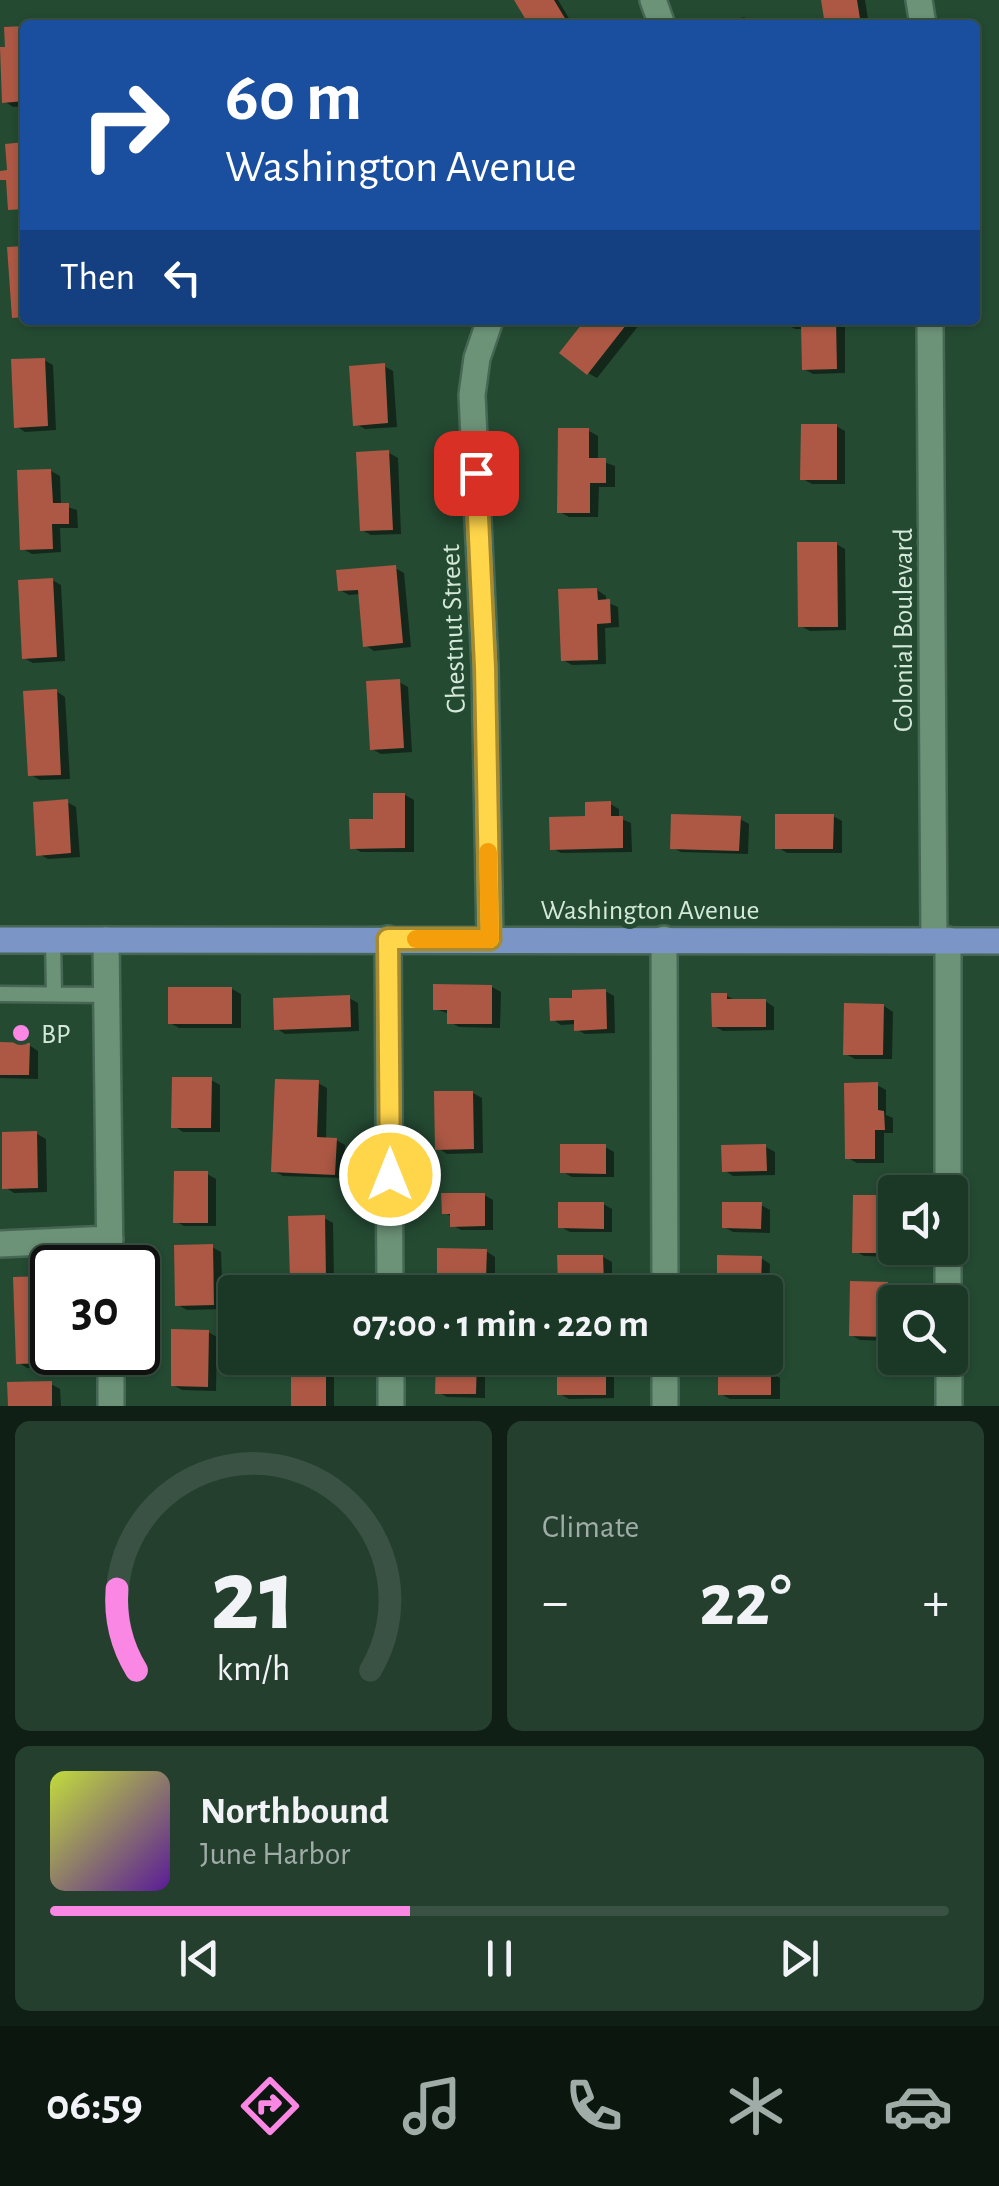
<!DOCTYPE html>
<html lang="en">
<head>
<meta charset="utf-8">
<style>
	:root { --surface:#1b3826; --page:#243f2e; --text:#f1f3f6; --muted:#a0aca7; --line:#395243; --accent:#fb87e5 }
	body { margin:0; font-family:"Alegreya Sans",sans-serif; background:var(--page); color:var(--text); height:100vh; display:flex; flex-direction:column; font-size:38px; white-space:nowrap }
	* { box-sizing:border-box; margin:0 }
	p { font-size:32px; color:var(--muted) }
	.icon { flex:none; width:55px; height:55px; fill:none; stroke:currentColor; stroke-width:2; stroke-linecap:round; stroke-linejoin:round }
	.map { position:relative; height:1406px; overflow:hidden }
	.side { display:flex; flex-direction:column; gap:15px; padding:15px; background:#0f1f15; flex:1 }
	.side>* { flex:none }
	.hud { position:absolute; left:20px; top:20px; width:960px; height:305px; border-radius:10px; box-shadow:0 2px 8px #0004,0 0 0 2px var(--line); background:#1a4fa0; color:#fff; overflow:hidden }
	.buttons { position:absolute; left:878px; top:1175px; display:grid; gap:20px }
	.buttons a { display:grid; place-items:center; width:90px; height:90px; border-radius:10px; background:var(--surface); box-shadow:0 2px 8px #0004,0 0 0 2px var(--line); font-size:50px }
	.speed { position:absolute; left:30px; top:1245px; display:flex; gap:20px; font-size:50px; font-weight:700; text-align:center }
	.speed>* { display:grid; place-content:center; width:130px; height:130px; border-radius:50%; background:var(--surface); box-shadow:0 2px 8px #0004,0 0 0 2px var(--line); line-height:1 }
	.speed .limit { border:5px solid #111; border-radius:15px; background:#fff; color:#111 }
	.pin { position:absolute; display:grid; place-items:center; width:85px; height:85px; color:#fff; margin:-42px; border-radius:20px; box-shadow:0 5px 15px #0006 }
	.me { position:absolute; width:110px; margin:-55px; rotate:0deg; stroke-linejoin:round; filter:drop-shadow(0 0 8px #0008) }
	.turn { display:flex; align-items:center; gap:35px; height:210px; padding:0 40px; font-size:45px }
	.turn .icon { width:130px; height:130px; stroke-width:2.5 }
	.turn b { display:block; font-size:70px; line-height:85px }
	.then { display:flex; align-items:center; height:95px; padding:0 40px; background:#0003; gap:20px; font-size:38px }
	.big { font-size:75px; font-weight:700; line-height:1.1 }
	.side .card { flex:1; display:flex; flex-direction:column; justify-content:center; gap:15px; min-width:0; padding:0 35px; border-radius:15px; background:var(--page) }
	.side .dial { align-items:center; gap:0 }
	.dial svg { height:260px; overflow:visible; fill:none; stroke:var(--line); stroke-width:7; stroke-linecap:round; text-anchor:middle }
	.dial text { fill:var(--text); stroke:none }
	.song { display:flex; align-items:center; gap:30px }
	.cover { width:120px; height:120px; border-radius:15px; background:linear-gradient(135deg,hsl(70 70% 55%),hsl(270 70% 35%)) }
	.played { height:10px; border-radius:5px; background:linear-gradient(90deg,var(--accent) 40%,var(--line) 40%) }
	.keys { display:flex; justify-content:space-around; direction:ltr }
	.heat { display:flex; justify-content:space-between; align-items:center; font-size:55px; direction:ltr }
	.side .tiles { flex:1; display:grid; gap:15px; grid-template-columns:1fr 1fr }
	.card:last-child { grid-column:span 2 }
	.trip { position:absolute; left:218px; top:1275px; width:565px; height:100px; border-radius:10px; background:var(--surface); box-shadow:0 2px 8px #0004,0 0 0 2px var(--line); font-weight:700; line-height:100px; text-align:center }
	.tabs { display:flex; height:160px; justify-content:space-around; align-items:center; background:#0b160f; color:var(--muted) }
	.tabs .icon { width:70px; height:70px }
	.tabs .selected { color:var(--accent) }
	.tabs b { font-size:45px; color:var(--text) }
	.map>svg:first-child { display:block }
</style>
</head>
<body>
<div class="map">
<svg width="999" height="1406" viewBox="0 0 999 1406">
	<rect width="100%" height="100%" fill="#244a32"/>
	<path fill="#0007" d="M517,0H558L573,25H532Z
		M824,0H865L869,25H827Z
		M744,17L754,25H721Z
		M25,29V106L13,107L4,101L8,49Z
		M589,320H643L597,378L588,373Z
		M786,320H845V373L813,374L804,369V329H795L786,324Z
		M44,360L53,365L56,430L25,432L16,426Z
		M384,366L393,371L397,427L365,429L356,424Z
		M836,426L845,431V484H812L803,479Z
		M589,431L598,436V460L615,466V487H599L598,517H569L560,512Z
		M389,453L398,458L401,534L371,535L362,530Z
		M51,471L60,476L61,505L77,510L78,528H60L61,552L32,554L23,549Z
		M836,544L845,549L846,630L810,631L801,626Z
		M395,568L404,573L411,647L374,651L365,645L361,594L349,595L340,590Z
		M52,580L61,585L65,661L33,663L24,658Z
		M597,590L606,596V602L618,607L619,627L605,628L606,664L572,665L563,660Z
		M399,682L408,687L412,752L381,754L372,749Z
		M56,691L65,697L70,779L40,780L31,775Z
		M405,795L414,800V852H361L352,847Z
		M67,802L76,807L80,857L48,859L39,854Z
		M610,804L619,809V818L631,823L632,852L561,853L552,848Z
		M833,816L842,821V853H787L778,847Z
		M740,819L749,824L748,854L681,852L672,847Z
		M492,987L501,992L500,1028L459,1027L450,1022V1014L435,1009Z
		M232,989L241,994V1028H179L170,1023Z
		M605,991L614,996L615,1033L585,1034L576,1029V1024L561,1025L552,1019L574,1000Z
		M727,996L737,1001H765L774,1007V1030L723,1031L714,1026Z
		M349,998L358,1003L359,1031L285,1034L276,1028Z
		M884,1006L893,1012L892,1059H855L846,1054Z
		M0,1045H29L38,1051V1079L0,1078Z
		M211,1080L220,1085V1132H183L174,1126Z
		M318,1083L327,1088L326,1140H336L345,1145L344,1178L283,1176L274,1171Z
		M877,1085L886,1090V1115L893,1118V1133H884V1163H857L848,1158Z
		M473,1093L482,1098L483,1153L447,1154L438,1148Z
		M37,1134L46,1139L47,1192L14,1193L5,1187Z
		M605,1147L614,1152V1177H572L563,1172Z
		M766,1147L775,1152V1175L733,1176L724,1170Z
		M207,1174L216,1179V1226H184L175,1221Z
		M484,1195L493,1200V1230H461L452,1225V1217L444,1212Z
		M887,1197L895,1202L896,1257L864,1256L855,1251Z
		M603,1204L612,1209V1232H570L561,1227Z
		M761,1205L770,1210V1233L733,1232L724,1227Z
		M324,1218L333,1223L334,1281H301L292,1276Z
		M212,1247L221,1252L223,1309L187,1310L178,1305Z
		M486,1251L495,1257V1283L448,1282L439,1276Z
		M603,1257L612,1262V1287H569L560,1282Z
		M761,1258L770,1264L769,1288L728,1287L719,1282Z
		M46,1278L52,1282V1352H57V1367L27,1368L18,1362Z
		M887,1284L896,1290L895,1341L860,1340L851,1335Z
		M208,1332L217,1337L216,1391L182,1390L173,1385Z
		M325,1360L334,1365V1406H293Z
		M476,1360L485,1366V1398L447,1397L438,1392Z
		M605,1369L614,1374V1398L569,1399L560,1394Z
		M771,1373L780,1378V1399H730L721,1394Z
		M51,1384L60,1389L61,1406H10Z"/>
	<path fill="#ac5844" d="M514,0H554L569,25H529Z
		M821,0H857L861,25H825Z
		M25,26V101L2,103L0,47H5L4,27Z
		M25,142V209L8,210L6,180H0V171L7,170L5,144Z
		M25,246V317L12,318L7,247Z
		M585,320H630L587,375L559,353Z
		M783,320H836L837,369L802,370L801,325H783Z
		M45,358L48,426L14,428L11,359Z
		M385,363L388,423L353,426L349,366Z
		M801,424H837V480H800Z
		M558,428H589V458H606V483H590V513H557Z
		M389,450L393,530L360,531L356,452Z
		M51,469L53,503H69V524H52L53,549L20,550L17,470Z
		M797,542H837L838,627H798Z
		M396,565L403,643L363,647L358,590L338,591L336,570Z
		M53,578L57,657L22,659L18,580Z
		M597,588L598,600L610,599L611,623L597,624L598,660L561,661L558,589Z
		M400,679L404,748L370,750L366,681Z
		M57,689L61,775L28,776L23,691Z
		M373,793H405V848L350,849L349,819H373Z
		M68,799L71,853L36,856L33,802Z
		M611,801V816H623V848L550,850L549,817L585,816V802Z
		M671,814L741,816L739,851L670,849Z
		M775,814H834L833,849H775Z
		M433,984L492,985V1024H447V1010H433Z
		M168,987H232V1024H168Z
		M606,989L607,1029L574,1031V1020L550,1021L549,998H572V990Z
		M711,993H727V999H766V1027H712Z
		M350,995L351,1027L274,1030L273,998Z
		M844,1003L884,1004L883,1055H843Z
		M0,1042L30,1043L29,1075H0Z
		M172,1077H212L211,1128H171Z
		M275,1079L319,1080L317,1137L337,1138L335,1175L271,1172Z
		M878,1082V1110L884,1111L885,1130H875V1159H845L844,1083Z
		M434,1091H473L474,1149L435,1150Z
		M37,1131L38,1188L2,1189V1132Z
		M560,1144H606V1174L560,1173Z
		M766,1144L767,1171L722,1172L721,1145Z
		M174,1171H208V1223H173Z
		M441,1193H485V1226L450,1227V1214H442Z
		M853,1195H888L887,1253H852Z
		M558,1202H604V1229L558,1228Z
		M722,1202H762L761,1229L722,1228Z
		M325,1215L326,1277L290,1278L288,1216Z
		M213,1244L214,1305L175,1306L174,1245Z
		M437,1248L487,1249L486,1279L437,1278Z
		M557,1255H603L604,1283L558,1284Z
		M717,1255L762,1256L761,1284L717,1283Z
		M47,1276L49,1363L16,1364L13,1277Z
		M850,1281L888,1282L887,1337L849,1336Z
		M171,1329L209,1330L208,1387L171,1386Z
		M291,1358H326V1406H291Z
		M436,1358H477L476,1394H435Z
		M606,1366V1395H557V1367Z
		M718,1370H771V1395H718Z
		M52,1381V1406H8L7,1382Z"/>
	<g fill="none" stroke-linecap="round" stroke-linejoin="round">
		<defs>
			<path id="service" d="M53,940L54,994
				M0,994L107,995"/>
			<path id="minor" d="M653,0L662,25
				M919,0L923,25
				M930,320L934,940
				M388,939L390,1292
				M490,939L485,667L472,395L477,358L490,320
				M664,939L665,1292
				M106,940L110,1268
				M948,940V1192
				M0,1244L110,1239
				M948,1248V1302
				M111,1352V1406
				M391,1358V1406
				M665,1358V1406
				M949,1358V1406"/>
			<path id="primary" d="M0,940L999,941"/>
		</defs>
		<use href="#service" stroke="#456754" stroke-width="19"/>
		<use href="#minor" stroke="#456754" stroke-width="30"/>
		<use href="#primary" stroke="#456754" stroke-width="30"/>
		<use href="#service" stroke="#6c9378" stroke-width="14"/>
		<use href="#minor" stroke="#6c9378" stroke-width="25"/>
		<use href="#primary" stroke="#7b95c7" stroke-width="25"/>
	</g>
	<g fill="none" stroke-linecap="round" stroke-linejoin="round">
		<defs>
			<path id="route" d="M390,1175L388,939H490L485,667L476,473"/>
		</defs>
		<use href="#route" stroke="#a68a30" stroke-width="25"/>
		<use href="#route" stroke="#ffd54a" stroke-width="18"/>
		<path stroke="#f59e0b" stroke-width="18" d="M416,939H490L488,852"/>
	</g>
	<circle fill="#fb87e5" stroke="#244a32" stroke-width="4" cx="21" cy="1033" r="10"/>
	<g text-anchor="middle" stroke-width="10" stroke-linejoin="round" paint-order="stroke">
		<g font-size="28" fill="#d4e9da" stroke="#244a32">
			<text transform="translate(452 629) rotate(-92)" y="10">Chestnut Street</text>
			<text transform="translate(902 630) rotate(-90)" y="10">Colonial Boulevard</text>
			<text x="650" y="919">Washington Avenue</text>
		</g>
		<g font-size="28" fill="#d4e9da" stroke="#244a32" text-anchor="start">
			<text x="41" y="1043">BP</text>
		</g>
	</g>
</svg>
<div class="buttons">
<a><svg class="icon" aria-label="sound" viewBox="0 0 24 24"><path d="M4 9h4l5-4v14l-5-4H4zM17 9q2 3 0 6"/></svg></a>
<a><svg class="icon" aria-label="search" viewBox="0 0 24 24"><circle cx="10" cy="10" r="6"/><path d="M15 15l6 6"/></svg></a>
</div>
<div class="speed"><div class="limit">30</div></div>
<div class="pin" style="left:476px;top:473px;background:#d93025"><svg class="icon" aria-label="arrive" viewBox="0 0 24 24"><path d="M6 21V4h12l-3 4 3 4H6"/></svg></div>
<svg class="me" style="left:390px;top:1175px" viewBox="-20 -20 40 40"><circle r="17" fill="#ffd54a" stroke="#fff" stroke-width="3"/><path d="M0-11L8 9 0 5-8 9z" fill="#fff"/></svg>
<div class="trip">07:00 · 1 min · 220 m</div>
<div class="hud">
<div class="turn"><svg class="icon" aria-label="right" viewBox="0 0 24 24"><path d="M7 20v-9h11M14 6l5 5-5 5"/></svg><div><b>60 m</b>Washington Avenue</div></div>
<div class="then">Then<svg class="icon" aria-label="left" viewBox="0 0 24 24"><path d="M17 20v-9H6M10 6l-5 5 5 5"/></svg></div>
</div>
</div>
<section class="side">
<div class="tiles">
<div class="card dial"><svg viewBox="0 0 100 80">
<path d="M14 69A42 42 0 1 1 86 69"/>
<path d="M14 69A42 42 0 0 1 8 44" stroke="#fb87e5"/>
<text x="50" y="56" font-size="32" font-weight="700">21</text>
<text x="50" y="72" font-size="11">km/h</text>
</svg></div>
<div class="card"><p>Climate</p>
<div class="heat"><a>−</a><b class="big">22°</b><a>+</a></div>
</div>
<div class="card">
<div class="song"><i class="cover"></i><div><b>Northbound</b><p>June Harbor</p></div></div>
<div class="played"></div>
<div class="keys"><svg class="icon" aria-label="previous" viewBox="0 0 24 24"><path d="M18 5L8 12l10 7zM5 5v14"/></svg><svg class="icon" aria-label="pause" viewBox="0 0 24 24"><path d="M8 5v14M16 5v14"/></svg><svg class="icon" aria-label="next" viewBox="0 0 24 24"><path d="M6 5l10 7-10 7zM19 5v14"/></svg></div>
</div>
</div>
</section>
<nav class="tabs">
<b>06:59</b>
<svg class="icon selected" aria-label="directions" viewBox="0 0 24 24"><path d="M12 3l9 9-9 9-9-9zM9 14v-3h6M13 9l2 2-2 2"/></svg>
<svg class="icon" aria-label="music" viewBox="0 0 24 24"><path d="M9 18V5l10-2v13"/><circle cx="6" cy="18" r="3"/><circle cx="16" cy="16" r="3"/></svg>
<svg class="icon" aria-label="phone" viewBox="0 0 24 24"><path d="M5 4h4l2 5-3 2q2 4 5 5l2-3 5 2v4C11 20 4 13 5 4z"/></svg>
<svg class="icon" aria-label="climate" viewBox="0 0 24 24"><path d="M12 3v18M4 7l16 10M4 17L20 7"/></svg>
<svg class="icon" aria-label="car" viewBox="0 0 24 24"><path d="M5 17H2v-5l4-1 3-4h7l3 4 3 1v5h-3M9 17h6M6 11h13"/><circle cx="7" cy="17" r="2"/><circle cx="17" cy="17" r="2"/></svg>
</nav>
</body>
</html>
